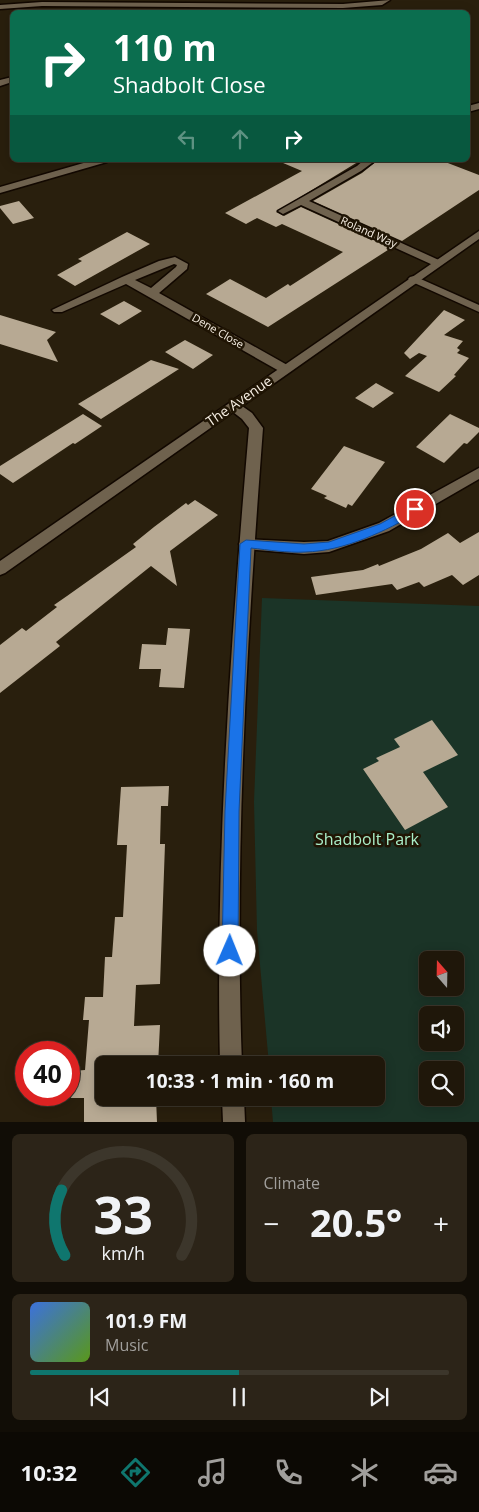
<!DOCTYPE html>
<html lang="en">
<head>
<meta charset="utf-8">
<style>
	:root { --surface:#1f170a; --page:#2c2418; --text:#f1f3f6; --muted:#a19f9c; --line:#3c362b; --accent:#0f766e }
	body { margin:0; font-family:"Open Sans",sans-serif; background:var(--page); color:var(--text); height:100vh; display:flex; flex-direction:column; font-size:19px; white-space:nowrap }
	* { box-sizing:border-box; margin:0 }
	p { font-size:16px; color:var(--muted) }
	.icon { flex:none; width:28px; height:28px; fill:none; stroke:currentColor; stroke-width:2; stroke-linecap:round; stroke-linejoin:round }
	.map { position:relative; height:1122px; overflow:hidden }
	.details { display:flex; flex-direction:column; gap:12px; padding:12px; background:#110d06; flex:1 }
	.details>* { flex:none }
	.hud { position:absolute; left:10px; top:10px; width:460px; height:152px; border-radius:8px; box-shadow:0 2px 12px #0003,0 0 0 1px var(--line); background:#0b6e4f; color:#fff; overflow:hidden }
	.needle { width:32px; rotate:340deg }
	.tools { position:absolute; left:419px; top:951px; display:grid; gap:10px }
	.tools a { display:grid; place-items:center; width:45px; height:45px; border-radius:8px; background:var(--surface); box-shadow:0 2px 12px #0003,0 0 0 1px var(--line); font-size:25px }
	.speed { position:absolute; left:15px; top:1041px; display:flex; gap:10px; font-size:25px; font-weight:700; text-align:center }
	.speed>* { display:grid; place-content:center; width:65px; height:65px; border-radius:50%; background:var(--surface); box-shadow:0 2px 12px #0003,0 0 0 1px var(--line); line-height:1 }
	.speed .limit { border:8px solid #d22; background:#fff; color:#111 }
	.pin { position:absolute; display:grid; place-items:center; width:42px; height:42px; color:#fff; margin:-21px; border:2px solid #fff; border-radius:50%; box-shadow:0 1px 5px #0007 }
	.me { position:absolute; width:55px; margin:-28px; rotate:1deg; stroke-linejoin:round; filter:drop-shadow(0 0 4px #0008) }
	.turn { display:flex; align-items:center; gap:18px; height:105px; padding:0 20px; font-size:22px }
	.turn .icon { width:65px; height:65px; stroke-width:2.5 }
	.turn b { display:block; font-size:35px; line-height:42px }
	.lanes { display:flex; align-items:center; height:48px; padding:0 20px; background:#0003; justify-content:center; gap:25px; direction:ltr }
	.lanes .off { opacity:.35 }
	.big { font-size:38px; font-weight:700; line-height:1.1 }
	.details .tile { flex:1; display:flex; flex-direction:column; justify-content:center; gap:8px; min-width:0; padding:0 18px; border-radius:8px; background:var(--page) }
	.details .dial { align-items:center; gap:0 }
	.dial svg { height:130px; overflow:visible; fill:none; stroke:var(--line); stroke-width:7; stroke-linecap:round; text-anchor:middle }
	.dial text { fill:var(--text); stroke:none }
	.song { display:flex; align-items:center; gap:15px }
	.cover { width:60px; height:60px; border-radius:8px; background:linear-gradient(135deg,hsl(220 70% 55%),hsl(90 70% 35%)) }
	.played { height:5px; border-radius:2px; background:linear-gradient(90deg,var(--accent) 50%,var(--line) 50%) }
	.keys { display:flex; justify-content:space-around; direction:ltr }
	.heat { display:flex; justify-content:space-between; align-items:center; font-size:28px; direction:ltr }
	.details .tiles { flex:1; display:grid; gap:12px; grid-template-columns:1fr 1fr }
	.tile:last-child { grid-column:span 2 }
	.trip { position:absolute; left:95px; top:1056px; width:290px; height:50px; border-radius:8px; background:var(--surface); box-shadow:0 2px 12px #0003,0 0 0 1px var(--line); font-weight:700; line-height:50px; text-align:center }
	.menu { display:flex; height:80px; justify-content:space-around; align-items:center; background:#0c0904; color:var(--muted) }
	.menu .icon { width:35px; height:35px }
	.menu .active { color:var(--accent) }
	.menu b { font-size:22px; color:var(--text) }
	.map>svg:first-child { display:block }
</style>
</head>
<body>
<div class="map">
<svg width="479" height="1122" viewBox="0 0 479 1122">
	<rect width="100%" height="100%" fill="#291f0d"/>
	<path fill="#1b3427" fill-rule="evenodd" d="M262,598L479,606V1122H273L271,1098H376V1065H269L257,931L254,802ZM428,960H455V988H428ZM428,1015H455V1042H428ZM428,1070H455V1098H428Z"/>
	<path fill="#b7a993" d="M276,160H361L276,212L284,216L301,207L391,248L268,327L206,294L230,279L266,298L288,284L290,286L343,252L282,224L276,227L257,218L246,224L225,213L302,171Z
		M378,160H440L479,175V190L402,241L313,201L362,173Z
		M19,201L34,218L13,224L0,208V206Z
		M127,232L150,244L75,286L57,275L82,261L78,259Z
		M124,301L142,311L119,325L100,314Z
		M444,310L465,320L444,335L463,341L457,348L460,350L457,353L469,358L454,375L456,376L439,392L405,376L427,356L419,353L410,359L404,353Z
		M0,315L56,332L47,340L58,362L0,344Z
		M185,340L213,355L193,369L165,352Z
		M151,360L179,369L101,419L78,404Z
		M376,383L394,393L373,408L355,398Z
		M83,414L102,426L75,444L73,443L13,483L0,474V466Z
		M450,414L479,428V432L467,444L464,443L444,463L416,447Z
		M344,446L385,462L352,506L348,504L346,508L324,498L327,496L311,489Z
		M195,500L218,515L170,551L177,586L151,566L56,642L60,646L0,693V645L22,628L26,631L57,607L54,605L67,596L136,547L133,544L154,527L186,503L188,505Z
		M479,532V575L463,585L452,575L424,587L419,582L397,590L392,584L316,595L311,577L363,570L378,564L379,566L421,549L448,533L460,543Z
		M168,628L190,629L184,688L159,687L161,669H139L142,644L166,645Z
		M432,720L458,755L423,772L448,807L405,830L363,769L379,761L376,758L400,747L394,739Z
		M169,786L168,806H161L160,844H165L160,984L136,985L134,1026L160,1025L158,1065H104V1098H156L157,1122H84V1098H71L73,1071L85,1070L89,1020H83L85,997H103L105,957H112L115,917H123L127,845H117L121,787Z"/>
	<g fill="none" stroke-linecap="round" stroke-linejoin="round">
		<defs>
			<path id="minor" d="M390,0L382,5L343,8L42,6L0,9V5L42,2L343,4Z
				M12,77V82L0,86V80Z
				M479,103V109L468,112V106Z
				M94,160H109L107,162L0,193V187Z
				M364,160H376L361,171L309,201L441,261L442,263L441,265H433L301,205L283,214L278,211L357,166Z
				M175,257L188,264L187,269L159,293L289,366L291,369L289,372H281L126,284L62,312H54L52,310L122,277L159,261ZM174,264L177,265L176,267L151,288L135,280Z
				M414,276L479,305V312L410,281L408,279L410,277Z
				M479,468V479L389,531L329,552L304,554L246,549L241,548L239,544L241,540L246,539L304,542L328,541L379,523Z"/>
			<path id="tertiary" d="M479,231V239L242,406L252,413L263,428C247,640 234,853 242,1065H220C215,853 231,640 249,428L242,419L233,412L5,573L0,575V561Z
				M222,1098H244L245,1122H223Z"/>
		</defs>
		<use href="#minor" stroke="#120800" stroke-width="3"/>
		<use href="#tertiary" stroke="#120800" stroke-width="3"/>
		<use href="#minor" fill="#6f624e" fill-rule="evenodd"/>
		<use href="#tertiary" fill="#6f624e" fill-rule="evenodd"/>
	</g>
	<path fill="#1a73e8" stroke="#114b97" d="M415,505L419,506L421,509L419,512C385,531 345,551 305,552C287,553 269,550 251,548L239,811L238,951L235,957L230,959L224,957L222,951L225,811L240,544L246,540L304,544L329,542L380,524Z"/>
	<g text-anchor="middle" stroke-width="5" stroke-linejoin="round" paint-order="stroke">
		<g font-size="11" fill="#f7efe4" stroke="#201504">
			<text transform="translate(369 232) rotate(24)" y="4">Roland Way</text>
			<text transform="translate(218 331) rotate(30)" y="4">Dene Close</text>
		</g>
		<g font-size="14" fill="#f7efe4" stroke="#201504">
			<text transform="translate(239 401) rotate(-35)" y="5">The Avenue</text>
		</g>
		<g font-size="16" fill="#aaefc9" stroke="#201504">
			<text x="367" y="845">Shadbolt Park</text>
		</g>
	</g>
</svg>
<div class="tools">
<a><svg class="needle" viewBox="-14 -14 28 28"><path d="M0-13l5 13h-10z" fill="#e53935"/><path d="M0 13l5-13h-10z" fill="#a19f9c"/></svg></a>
<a><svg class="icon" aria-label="sound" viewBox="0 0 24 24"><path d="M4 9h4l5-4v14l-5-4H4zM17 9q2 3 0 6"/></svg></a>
<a><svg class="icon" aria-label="search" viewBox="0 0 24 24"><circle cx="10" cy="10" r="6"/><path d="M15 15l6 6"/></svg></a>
</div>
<div class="speed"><div class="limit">40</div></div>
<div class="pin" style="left:415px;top:509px;background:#d93025"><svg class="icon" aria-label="arrive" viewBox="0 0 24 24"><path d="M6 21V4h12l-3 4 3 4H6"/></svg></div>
<svg class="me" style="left:230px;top:951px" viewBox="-20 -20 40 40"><circle r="19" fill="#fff"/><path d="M0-13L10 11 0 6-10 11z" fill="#1a73e8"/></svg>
<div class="trip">10:33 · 1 min · 160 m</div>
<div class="hud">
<div class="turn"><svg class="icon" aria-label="right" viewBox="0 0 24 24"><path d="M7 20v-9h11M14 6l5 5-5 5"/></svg><div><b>110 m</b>Shadbolt Close</div></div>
<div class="lanes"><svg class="icon off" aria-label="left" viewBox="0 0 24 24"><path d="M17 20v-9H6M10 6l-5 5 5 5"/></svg><svg class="icon off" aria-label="ahead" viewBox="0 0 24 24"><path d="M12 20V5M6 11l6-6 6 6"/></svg><svg class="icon" aria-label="right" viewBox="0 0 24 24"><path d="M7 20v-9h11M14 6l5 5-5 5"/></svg></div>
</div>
</div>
<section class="details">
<div class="tiles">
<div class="tile dial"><svg viewBox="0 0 100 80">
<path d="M14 69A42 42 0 1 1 86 69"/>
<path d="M14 69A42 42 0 0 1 12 29" stroke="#0f766e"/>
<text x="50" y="56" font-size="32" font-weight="700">33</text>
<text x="50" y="72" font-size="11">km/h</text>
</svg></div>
<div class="tile"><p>Climate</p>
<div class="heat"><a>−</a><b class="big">20.5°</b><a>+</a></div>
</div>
<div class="tile">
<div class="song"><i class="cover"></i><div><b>101.9 FM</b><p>Music</p></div></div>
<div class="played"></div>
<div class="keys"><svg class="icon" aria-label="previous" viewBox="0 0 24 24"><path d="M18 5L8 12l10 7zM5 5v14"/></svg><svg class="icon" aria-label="pause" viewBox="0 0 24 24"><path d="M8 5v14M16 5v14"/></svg><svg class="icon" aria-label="next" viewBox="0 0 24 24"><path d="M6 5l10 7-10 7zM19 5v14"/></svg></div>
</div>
</div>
</section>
<nav class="menu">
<b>10:32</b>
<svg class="icon active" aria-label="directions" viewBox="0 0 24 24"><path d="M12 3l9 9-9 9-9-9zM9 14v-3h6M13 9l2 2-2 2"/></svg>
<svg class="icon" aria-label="music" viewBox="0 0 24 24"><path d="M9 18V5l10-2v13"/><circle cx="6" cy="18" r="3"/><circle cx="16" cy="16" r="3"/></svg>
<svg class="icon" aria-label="phone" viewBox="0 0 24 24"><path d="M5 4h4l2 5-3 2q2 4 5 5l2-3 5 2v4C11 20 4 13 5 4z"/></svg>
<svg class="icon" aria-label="climate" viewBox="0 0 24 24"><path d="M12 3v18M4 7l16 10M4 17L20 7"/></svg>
<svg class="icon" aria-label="car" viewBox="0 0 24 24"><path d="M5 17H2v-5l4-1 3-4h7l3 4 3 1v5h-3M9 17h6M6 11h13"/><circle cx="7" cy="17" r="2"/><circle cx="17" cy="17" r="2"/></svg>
</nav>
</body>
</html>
